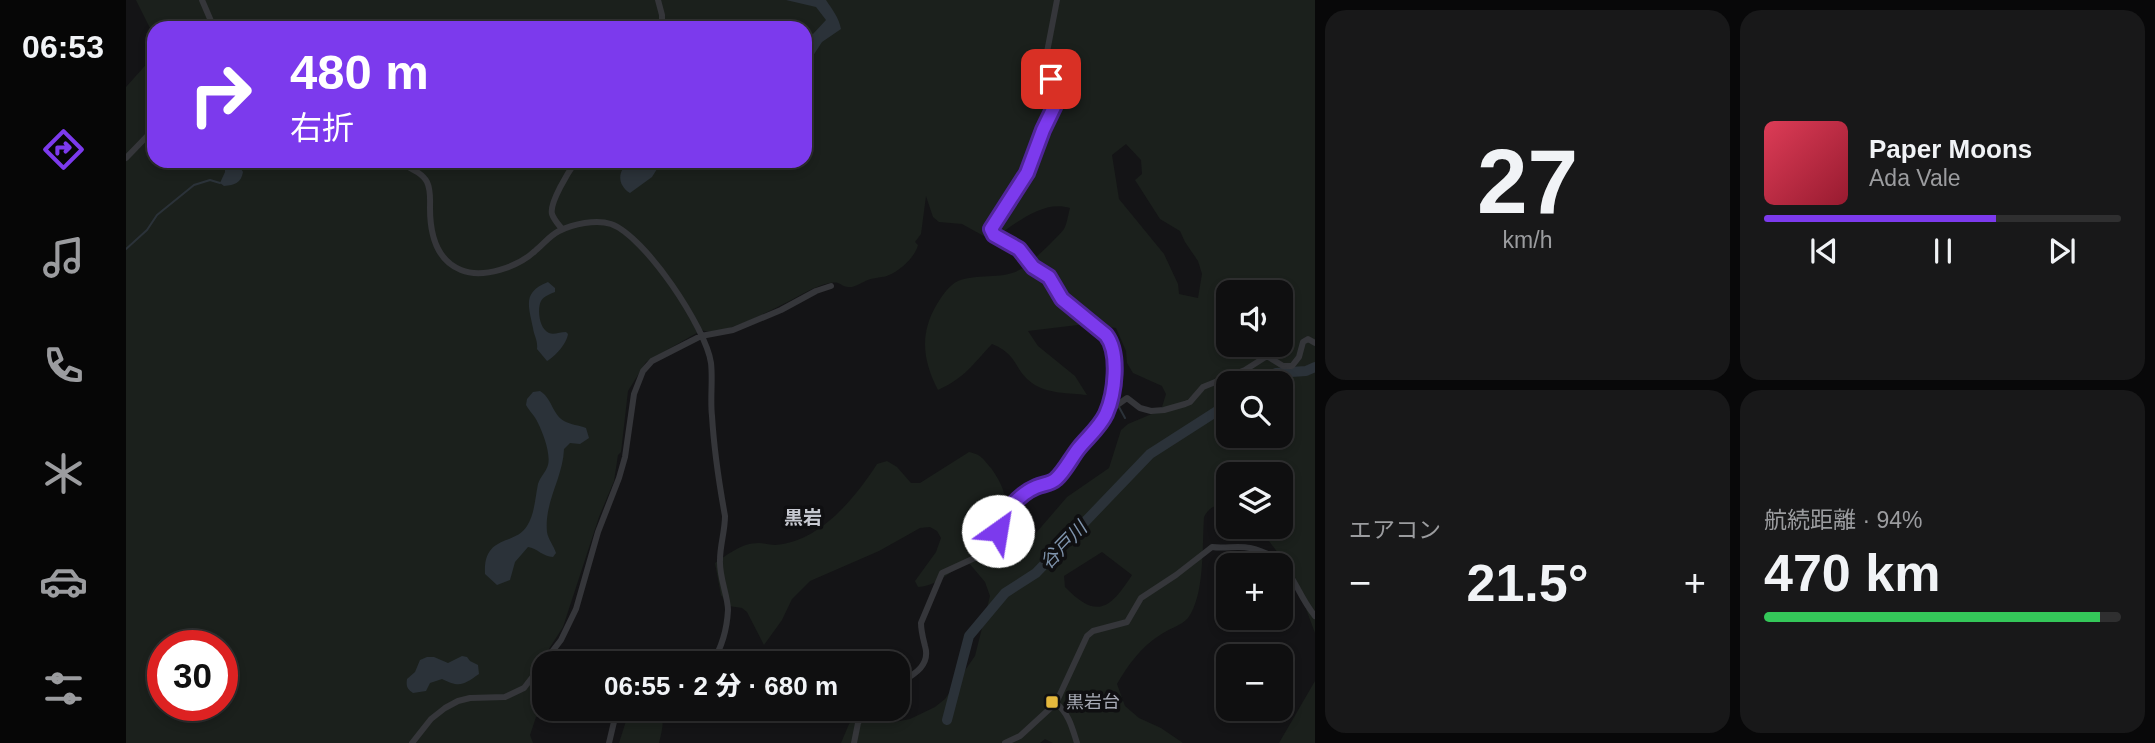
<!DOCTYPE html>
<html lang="ja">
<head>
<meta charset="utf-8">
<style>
	:root { --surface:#0f0f10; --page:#181819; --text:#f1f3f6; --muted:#9b9c9f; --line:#2f2f30; --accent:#7c3aed }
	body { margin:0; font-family:Arial,"Noto Sans JP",sans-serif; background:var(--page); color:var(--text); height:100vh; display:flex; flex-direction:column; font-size:26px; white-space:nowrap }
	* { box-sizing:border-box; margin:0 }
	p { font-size:23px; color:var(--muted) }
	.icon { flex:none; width:38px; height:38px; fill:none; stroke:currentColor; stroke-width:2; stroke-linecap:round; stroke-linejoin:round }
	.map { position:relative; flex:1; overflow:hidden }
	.side { display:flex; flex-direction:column; gap:10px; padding:10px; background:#080809; width:840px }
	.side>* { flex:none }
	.hud { position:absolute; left:21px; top:21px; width:665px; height:147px; border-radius:21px; box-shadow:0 4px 10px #0003,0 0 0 2px var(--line); background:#7c3aed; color:#fff; overflow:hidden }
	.fabs { position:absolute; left:1090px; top:280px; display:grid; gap:14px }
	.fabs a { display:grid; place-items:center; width:77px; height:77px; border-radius:14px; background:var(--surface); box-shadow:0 4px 10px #0003,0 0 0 2px var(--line); font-size:35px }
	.speed { position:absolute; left:21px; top:630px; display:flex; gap:14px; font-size:35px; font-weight:700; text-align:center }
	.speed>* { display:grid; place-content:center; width:91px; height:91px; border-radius:50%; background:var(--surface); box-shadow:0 4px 10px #0003,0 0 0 2px var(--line); line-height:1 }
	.speed .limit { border:10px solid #d22; background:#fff; color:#111 }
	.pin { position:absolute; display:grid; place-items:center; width:60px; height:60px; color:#fff; margin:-30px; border-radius:14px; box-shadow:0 4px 10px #0006 }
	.me { position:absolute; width:77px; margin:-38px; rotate:32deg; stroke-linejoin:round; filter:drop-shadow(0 0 5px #0008) }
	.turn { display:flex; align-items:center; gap:24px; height:147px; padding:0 28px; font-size:32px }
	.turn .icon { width:91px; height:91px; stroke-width:2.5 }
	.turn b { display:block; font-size:49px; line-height:60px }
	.big { font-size:52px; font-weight:800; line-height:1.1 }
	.side .widget { flex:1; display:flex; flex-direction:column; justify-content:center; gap:10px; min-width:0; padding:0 24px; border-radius:21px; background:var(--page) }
	.side .dial { align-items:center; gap:0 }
	.dial b { font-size:91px; line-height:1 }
	.song { display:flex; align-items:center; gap:21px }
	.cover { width:84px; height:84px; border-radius:10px; background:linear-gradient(135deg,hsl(350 70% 55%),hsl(350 70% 35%)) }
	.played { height:7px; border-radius:4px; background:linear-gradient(90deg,var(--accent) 65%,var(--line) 65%) }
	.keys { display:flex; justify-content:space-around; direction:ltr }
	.heat { display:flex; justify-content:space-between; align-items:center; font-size:38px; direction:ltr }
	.charge { height:10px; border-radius:5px; background:linear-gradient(90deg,#34c759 94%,var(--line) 0) }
	.side .tiles { flex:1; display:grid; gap:10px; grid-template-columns:repeat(2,1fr) }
	.trip { position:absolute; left:406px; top:651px; width:378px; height:70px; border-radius:21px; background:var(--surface); box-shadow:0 4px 10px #0003,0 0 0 2px var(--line); font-weight:800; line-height:70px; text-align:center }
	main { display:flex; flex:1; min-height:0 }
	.tabs { display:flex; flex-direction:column; width:126px; justify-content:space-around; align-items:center; background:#060606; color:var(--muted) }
	.tabs .icon { width:49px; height:49px }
	.tabs .active { color:var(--accent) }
	.tabs b { font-size:32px; color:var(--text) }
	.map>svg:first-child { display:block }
</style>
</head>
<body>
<main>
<nav class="tabs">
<b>06:53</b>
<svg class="icon active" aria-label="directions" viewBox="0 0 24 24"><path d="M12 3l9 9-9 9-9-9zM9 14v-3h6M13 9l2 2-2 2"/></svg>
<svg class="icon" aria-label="music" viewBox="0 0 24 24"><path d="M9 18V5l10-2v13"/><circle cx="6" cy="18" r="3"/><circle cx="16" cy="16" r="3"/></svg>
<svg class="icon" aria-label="phone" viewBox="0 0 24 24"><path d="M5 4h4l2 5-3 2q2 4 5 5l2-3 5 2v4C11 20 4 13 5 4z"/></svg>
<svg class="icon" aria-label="climate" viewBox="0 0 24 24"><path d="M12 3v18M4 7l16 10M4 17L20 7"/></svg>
<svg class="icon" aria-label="car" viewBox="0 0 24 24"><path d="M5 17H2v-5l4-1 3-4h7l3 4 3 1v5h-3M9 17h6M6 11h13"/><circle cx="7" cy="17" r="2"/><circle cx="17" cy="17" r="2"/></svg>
<svg class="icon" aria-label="filters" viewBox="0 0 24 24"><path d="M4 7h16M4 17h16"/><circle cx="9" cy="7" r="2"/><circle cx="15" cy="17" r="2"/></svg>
</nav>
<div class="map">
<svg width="1189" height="743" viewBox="0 0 1189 743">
	<rect width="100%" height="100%" fill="#141416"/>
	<path fill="#1b201c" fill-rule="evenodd" d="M10,0H1189V633L1166,571L1132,527H1155V474H1102V506C1091,503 1083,507 1078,517C1076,546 1079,595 1062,618C1055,626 1042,629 1034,635C1015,647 1002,665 991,684L999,706L1013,718L1035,728L1057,743H927L919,739L914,743H715L723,724L733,716L769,722L784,719L809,707L819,699L849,656L864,596L859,582L843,563H838C825,572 808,587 792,587L789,581L810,552L815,538L811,531L804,527L794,528L753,551L684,581L666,599L656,620L638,645L621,612L616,608L603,606L595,595L589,563C603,554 615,543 633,543C638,543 644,545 649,545C694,542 729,498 751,464L761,461L771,467L785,483H794L843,452C856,455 856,458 865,468C885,496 879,506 879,538L883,543L898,542L910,533L941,497L983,468L995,430L1002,424L1028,413L1036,407L1040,394L1036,386L1007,373L1001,363L1000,351L990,328L960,324L902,331L912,346L949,376L961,395C943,393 921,394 906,383C887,369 893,355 866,344C846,365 840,377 812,390C797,361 793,334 811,304C816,296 823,285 832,281C852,273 877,280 895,269C903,265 933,236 938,229C941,224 942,215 944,208C916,199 887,226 865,240L836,224L813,222L807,217L800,196L795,234L789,242L792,245C789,257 775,270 763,275C757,278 749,277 742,280C736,282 729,288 722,287C718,287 715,284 712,283C704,281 694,286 686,289C666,299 596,340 576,330L520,362L502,391L495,452L492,455L488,481L473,517L437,627L405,677L408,679L418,672V709H423L410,717L404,735L407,743H0V87L25,59L26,32ZM28,28H679V161H28ZM1000,144L1015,160L1016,174L1009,180L1034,219L1054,231L1059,242L1072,261L1076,274L1072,298L1053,294L1052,284L1038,254L993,199L986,155ZM1102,292H1155V345H1102ZM1102,383H1155V436H1102ZM976,552L1006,575C984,609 971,620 939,587L938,576ZM37,646H96V705H37Z
		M1189,681V743H1153Z
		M519,709H534C539,720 536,731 533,743H493L500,721Z"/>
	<path fill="#2b3239" d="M660,0H700C706,9 713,18 715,29L696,42L679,68V37L687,34L700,20L690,7Z
		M504,161H536L526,177L504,193C490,184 492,170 504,161Z
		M108,165L114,167L117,172C115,183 109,185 98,186L94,183L99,172V167Z
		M422,282L429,288V292C424,294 418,296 415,301C411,309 413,329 423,333C428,335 434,332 440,332L442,334C441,343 429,357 421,361L411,349C412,340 408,336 407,328C402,304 397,292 422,282Z
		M414,391C426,398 426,414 438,421C445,425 453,425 460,428L463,438L454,444L444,443L438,449C437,478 418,502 421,532C422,539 428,546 430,553L427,557C417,557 411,548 402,547L389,562L384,580L371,585L359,574C357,534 389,546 401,526C409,513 409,498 412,484C414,477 420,472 422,465C425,454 417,433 412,423C409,416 404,412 400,405L401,399L407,392Z
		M336,656L341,657L344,661L352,665L353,674C337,685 334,688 316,679L304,683L300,691L287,693C281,689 280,686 281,679L289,672L294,660L301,657H308L322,663Z"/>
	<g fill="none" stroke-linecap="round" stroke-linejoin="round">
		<path stroke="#2b3239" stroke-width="2" d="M0,249L21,230L31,215L68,185L84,180L94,183
			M993,407L999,418"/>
		<path stroke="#2b3239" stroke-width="10" d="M1134,383L1150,373L1180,371L1189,367
			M821,720L843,636L879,593L910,573L1024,454L1102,404"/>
		<path stroke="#35363a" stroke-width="6" d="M76,0L88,28
			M532,0L536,15V28
			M0,158L28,129
			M271,161C281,167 296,172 301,182C305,190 304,200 304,208C304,232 310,260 335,270C357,279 392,267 409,251C418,244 423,236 433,231C447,224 470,219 485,224C519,236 580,328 585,363C587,380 584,399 586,416C588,449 593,483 599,516C599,531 594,545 594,560C593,577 602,596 602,610C601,629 596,647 586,663
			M436,229C433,225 428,220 426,214C423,203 443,171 450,161
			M980,413L1001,398L1014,408L1025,411L1038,410L1059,404L1064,402L1077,387L1119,370L1141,356L1157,366H1166L1173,357L1177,342L1182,339L1189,343
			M772,684C787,675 805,666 799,646C797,638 795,631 795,623L816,573L866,550L870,544L873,524L892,499L905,489L929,480L972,427L980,413L988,377V354L984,339L980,335L936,299L923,277L907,267L893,249L868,235L865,229L901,173L917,130L930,103L921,52L931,0
			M286,743L305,719L319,708L332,701L344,698L379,697L398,688L435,640L450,609L472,532L493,478L499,457L508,394L517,371L526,361L575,336L607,330L655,310L690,291L705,286
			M483,743L491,709
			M728,743L732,723L741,709
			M879,743L894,736L930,703
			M951,743C946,727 943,714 930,703L961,636L967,631L1001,622L1015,598L1050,575L1086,547C1099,549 1112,545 1124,548C1168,558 1165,587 1189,616"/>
	</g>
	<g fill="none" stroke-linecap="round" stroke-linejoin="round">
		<defs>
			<path id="route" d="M872,531C876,514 893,494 910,487C917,484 925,484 930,479C939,471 945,458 953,448C962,437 974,427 980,414C989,394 994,353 980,335L936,299L923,277L907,267L893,249L868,235L865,229L901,173L917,130L930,103L925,79"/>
		</defs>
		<use href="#route" stroke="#51269a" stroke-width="18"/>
		<use href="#route" stroke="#7c3aed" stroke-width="12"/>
	</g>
	<rect fill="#e5b83d" stroke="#0f0f11" stroke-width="2.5" x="919" y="695" width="14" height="14" rx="3.5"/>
	<g text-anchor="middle" stroke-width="7" stroke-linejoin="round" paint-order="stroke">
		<g font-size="18" fill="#a7aab5" stroke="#0f0f11" text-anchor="start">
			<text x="940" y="708">黒岩台</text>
		</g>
		<g font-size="19" font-weight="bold" fill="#c7c9d1" stroke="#0f0f11">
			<text x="677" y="524">黒岩</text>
		</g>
		<g font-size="19" font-style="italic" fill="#8095ae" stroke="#0f0f11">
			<text transform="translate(937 545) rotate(-46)" y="7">谷戸川</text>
		</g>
	</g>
</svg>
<div class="fabs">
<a><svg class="icon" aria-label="sound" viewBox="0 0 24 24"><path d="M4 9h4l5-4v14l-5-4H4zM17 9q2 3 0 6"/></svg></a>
<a><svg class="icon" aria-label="search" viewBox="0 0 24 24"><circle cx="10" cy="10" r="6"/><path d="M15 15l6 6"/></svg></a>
<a><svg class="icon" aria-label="layers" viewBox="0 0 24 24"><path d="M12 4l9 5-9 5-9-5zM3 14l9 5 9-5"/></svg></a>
<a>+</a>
<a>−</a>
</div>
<div class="speed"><div class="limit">30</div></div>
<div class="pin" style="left:925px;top:79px;background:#d93025"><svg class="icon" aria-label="arrive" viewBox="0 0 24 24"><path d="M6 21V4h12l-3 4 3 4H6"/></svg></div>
<svg class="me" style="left:872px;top:531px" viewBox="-20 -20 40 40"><circle r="19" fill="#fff"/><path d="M0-13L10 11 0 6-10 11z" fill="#7c3aed"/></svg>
<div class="trip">06:55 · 2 分 · 680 m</div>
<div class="hud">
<div class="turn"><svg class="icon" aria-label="right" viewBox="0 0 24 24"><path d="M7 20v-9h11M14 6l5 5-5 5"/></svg><div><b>480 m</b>右折</div></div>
</div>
</div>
<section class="side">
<div class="tiles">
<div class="widget dial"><b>27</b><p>km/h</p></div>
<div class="widget">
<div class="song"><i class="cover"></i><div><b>Paper Moons</b><p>Ada Vale</p></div></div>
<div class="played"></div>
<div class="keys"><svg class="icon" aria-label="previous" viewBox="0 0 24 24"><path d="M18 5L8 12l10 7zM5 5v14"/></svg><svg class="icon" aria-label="pause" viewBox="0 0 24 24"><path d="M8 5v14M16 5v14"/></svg><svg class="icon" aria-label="next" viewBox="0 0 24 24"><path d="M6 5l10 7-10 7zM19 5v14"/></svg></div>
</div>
<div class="widget"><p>エアコン</p>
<div class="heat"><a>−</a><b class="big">21.5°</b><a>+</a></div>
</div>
<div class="widget"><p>航続距離 · 94%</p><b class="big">470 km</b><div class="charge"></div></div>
</div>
</section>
</main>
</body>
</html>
